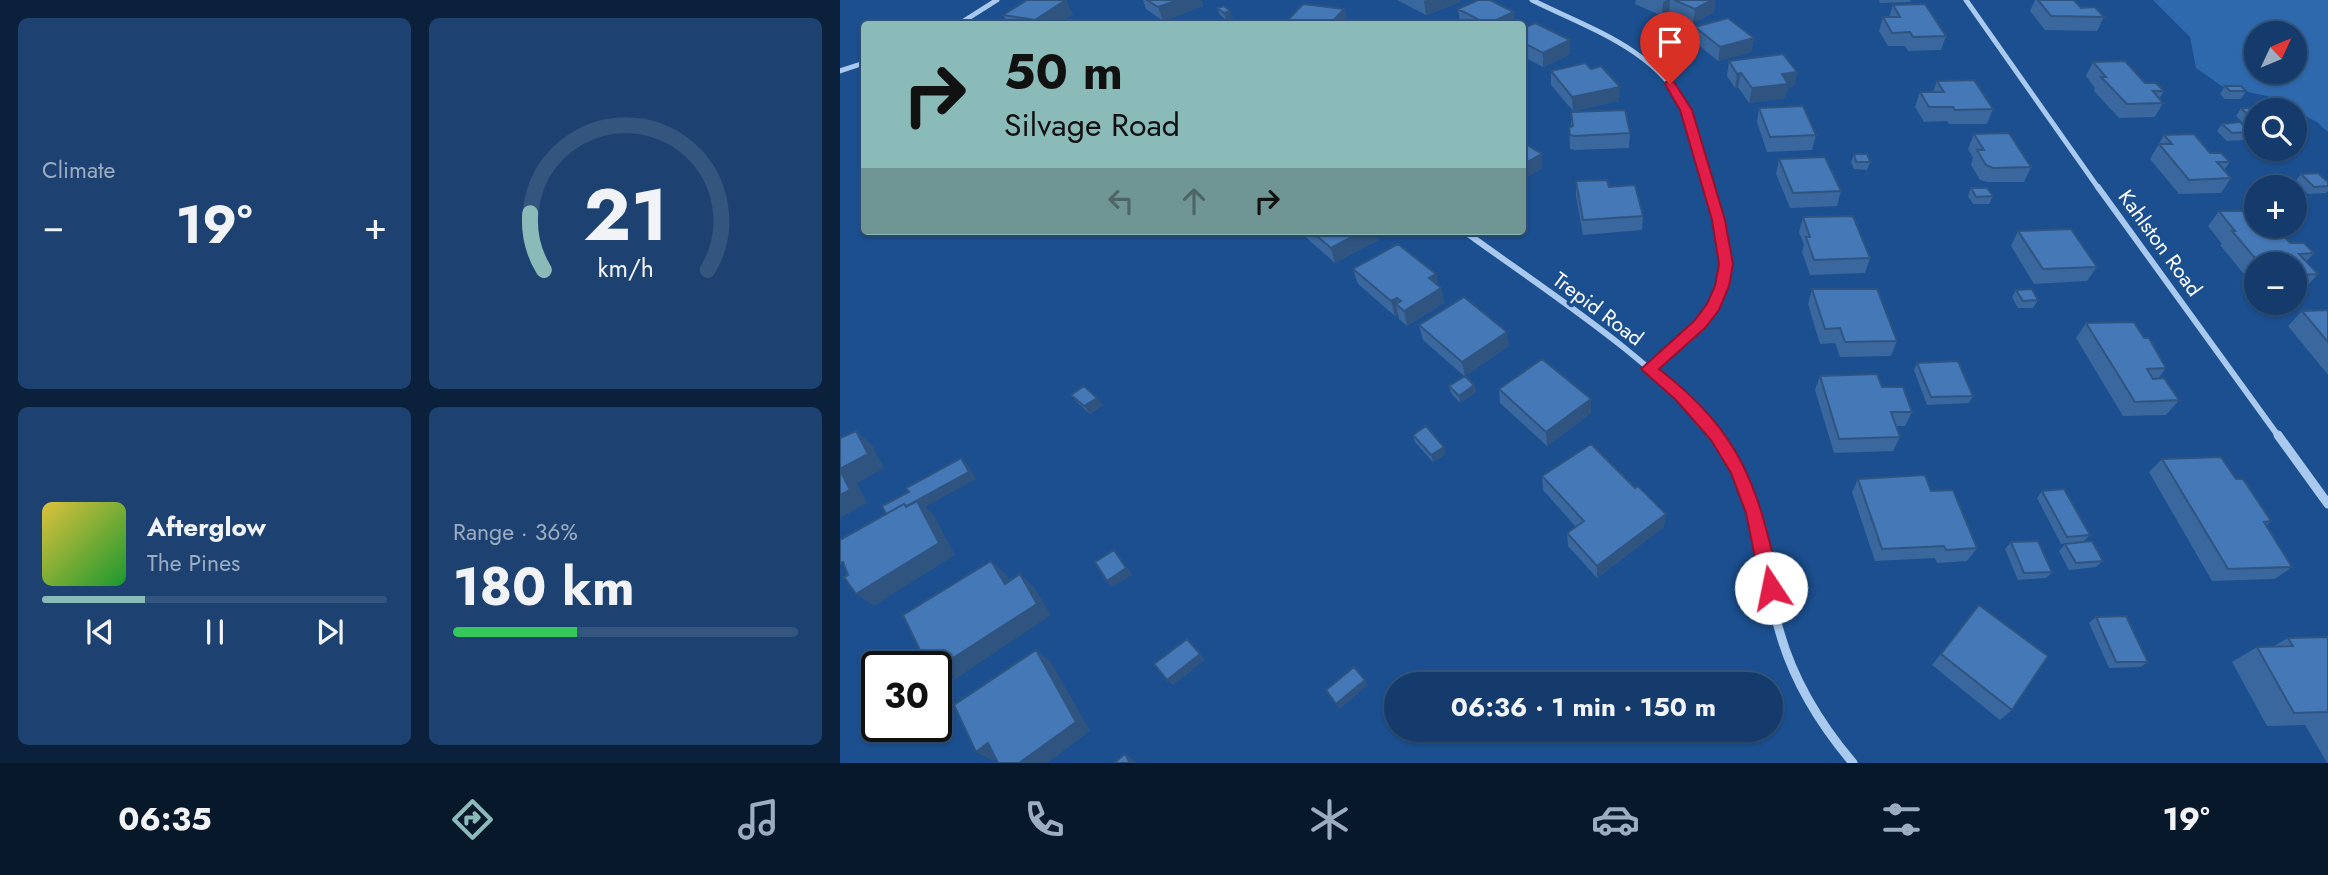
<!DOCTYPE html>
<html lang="en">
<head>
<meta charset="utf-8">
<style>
	:root { --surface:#143b6b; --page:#1d4271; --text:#f1f3f6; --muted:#9dadc1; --line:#33557e; --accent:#8bbbb9 }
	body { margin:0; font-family:Jost,sans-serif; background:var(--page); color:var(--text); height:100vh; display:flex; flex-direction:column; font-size:26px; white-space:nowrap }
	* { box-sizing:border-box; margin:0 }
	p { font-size:23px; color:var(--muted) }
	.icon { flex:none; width:38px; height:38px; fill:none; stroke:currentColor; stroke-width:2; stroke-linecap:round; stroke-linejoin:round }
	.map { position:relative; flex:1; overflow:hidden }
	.drawer { display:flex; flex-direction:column; gap:18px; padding:18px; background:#0b203b; width:840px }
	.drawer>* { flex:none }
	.banner { position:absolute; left:21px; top:21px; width:665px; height:214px; border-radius:7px; box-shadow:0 2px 5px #0004,0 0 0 2px var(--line); background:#8bbbb9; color:#111; overflow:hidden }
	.needle { width:46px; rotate:46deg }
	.buttons { position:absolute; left:1404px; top:21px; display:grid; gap:14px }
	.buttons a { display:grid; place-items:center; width:63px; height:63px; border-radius:50%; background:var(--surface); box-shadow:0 2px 5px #0004,0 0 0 2px var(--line); font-size:35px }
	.speed { position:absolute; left:21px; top:651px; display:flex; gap:14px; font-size:35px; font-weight:700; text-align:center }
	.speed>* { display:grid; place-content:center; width:91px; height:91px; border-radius:50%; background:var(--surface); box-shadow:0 2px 5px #0004,0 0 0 2px var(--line); line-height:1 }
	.speed .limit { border:4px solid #111; border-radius:10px; background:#fff; color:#111 }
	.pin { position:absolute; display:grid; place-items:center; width:60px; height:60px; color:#fff; margin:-72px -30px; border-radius:50% 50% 50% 0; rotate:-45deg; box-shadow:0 0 7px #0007 }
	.pin .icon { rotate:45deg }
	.me { position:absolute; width:77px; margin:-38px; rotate:349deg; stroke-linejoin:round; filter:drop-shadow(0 0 5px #0008) }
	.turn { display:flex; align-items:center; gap:24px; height:147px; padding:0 28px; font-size:32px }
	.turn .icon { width:91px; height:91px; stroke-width:2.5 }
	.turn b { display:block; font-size:49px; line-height:60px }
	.lanes { display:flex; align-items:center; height:66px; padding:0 28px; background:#0003; justify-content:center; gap:35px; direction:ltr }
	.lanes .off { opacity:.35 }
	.big { font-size:52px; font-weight:700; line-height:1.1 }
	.drawer .widget { flex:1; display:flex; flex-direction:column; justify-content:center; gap:10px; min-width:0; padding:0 24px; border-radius:10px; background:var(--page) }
	.drawer .dial { align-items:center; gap:0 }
	.dial svg { height:182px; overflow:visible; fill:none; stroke:var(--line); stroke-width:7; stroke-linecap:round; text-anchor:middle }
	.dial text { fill:var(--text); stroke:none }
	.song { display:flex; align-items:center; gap:21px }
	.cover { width:84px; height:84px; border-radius:10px; background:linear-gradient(135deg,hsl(50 70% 55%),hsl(130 70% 35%)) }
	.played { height:7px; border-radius:4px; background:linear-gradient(90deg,var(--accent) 30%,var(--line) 30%) }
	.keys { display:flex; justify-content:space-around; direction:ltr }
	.heat { display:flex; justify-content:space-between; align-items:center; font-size:38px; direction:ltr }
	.charge { height:10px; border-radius:5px; background:linear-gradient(90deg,#34c759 36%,var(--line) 0) }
	.drawer .tiles { flex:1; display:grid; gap:18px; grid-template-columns:repeat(2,1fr) }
	.trip { position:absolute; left:544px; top:672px; width:399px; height:70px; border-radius:35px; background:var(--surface); box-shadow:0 2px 5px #0004,0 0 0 2px var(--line); font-weight:700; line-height:70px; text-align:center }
	.dock { display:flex; height:112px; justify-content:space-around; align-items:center; background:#08182b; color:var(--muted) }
	.dock .icon { width:49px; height:49px }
	.dock .on { color:var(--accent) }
	.dock b { font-size:32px; color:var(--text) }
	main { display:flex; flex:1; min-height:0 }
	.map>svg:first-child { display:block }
</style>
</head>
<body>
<main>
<section class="drawer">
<div class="tiles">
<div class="widget"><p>Climate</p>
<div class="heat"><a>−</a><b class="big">19°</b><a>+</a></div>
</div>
<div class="widget dial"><svg viewBox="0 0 100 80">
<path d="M14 69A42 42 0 1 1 86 69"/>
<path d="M14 69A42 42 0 0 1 8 44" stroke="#8bbbb9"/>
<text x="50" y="56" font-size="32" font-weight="700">21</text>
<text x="50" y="72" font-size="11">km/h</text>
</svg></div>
<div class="widget">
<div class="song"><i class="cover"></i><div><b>Afterglow</b><p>The Pines</p></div></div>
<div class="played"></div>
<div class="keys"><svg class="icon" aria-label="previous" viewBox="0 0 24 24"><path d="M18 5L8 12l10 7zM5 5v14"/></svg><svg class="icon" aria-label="pause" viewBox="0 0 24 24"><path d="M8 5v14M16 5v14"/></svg><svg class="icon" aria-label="next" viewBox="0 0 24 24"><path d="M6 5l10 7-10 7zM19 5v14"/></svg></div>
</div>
<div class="widget"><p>Range · 36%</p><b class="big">180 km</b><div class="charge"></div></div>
</div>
</section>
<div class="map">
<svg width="1488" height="763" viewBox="0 0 1488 763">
	<rect width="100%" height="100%" fill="#1b4f8f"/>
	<path fill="#2e69ad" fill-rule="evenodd" d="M1313,0H1488V132L1477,122L1427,96L1383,87L1356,68L1350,37ZM1416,33H1454V72H1416Z"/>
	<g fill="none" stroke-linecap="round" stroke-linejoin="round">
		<path stroke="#a9c9ee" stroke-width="5" d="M692,0C746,27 821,51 846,111C857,136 862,163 870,189
			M1126,0L1259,189
			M119,24L157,0
			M0,71L24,63"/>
		<path stroke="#a9c9ee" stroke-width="6" d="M1258,187L1439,437
			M624,231C706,291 813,358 877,437
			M809,369C887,302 900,289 869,187"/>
		<path stroke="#a9c9ee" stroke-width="9" d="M875,435C922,498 919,562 940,633C954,682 980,724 1013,763
			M1438,435L1488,504"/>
	</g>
	<path fill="#3a679d" d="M303,0H361L363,6L323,21L306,9Z
		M557,0H620V2L586,15Z
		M796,0H875L874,12L853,23L829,12L822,16L795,4Z
		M1039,0H1071L1070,2L1040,3Z
		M1195,0H1234L1241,8L1264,17L1257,31L1205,30L1190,11Z
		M1053,5L1106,36L1101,50L1068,51L1065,46H1048L1039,31L1043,17H1049Z
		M377,8L393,18L386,20L380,15Z
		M504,9L507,23L505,24H446V22Z
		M618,9L675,24H624L620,22Z
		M233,14L217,24H168L163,15Z
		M855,27L914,38L911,52L878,61L854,41Z
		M682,29L730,40V54L703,67L682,56Z
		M889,61L957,72L954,86L948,87L945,98L909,103L898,87L895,88L887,76Z
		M1253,62L1324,91L1319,99L1323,103L1315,117L1279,118L1254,91L1255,88L1246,76Z
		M711,71L779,101L733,111L711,85Z
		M1097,81L1153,109L1147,124H1109L1107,121L1084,122L1075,107L1080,92H1093Z
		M1385,86L1406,91L1401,99H1385L1380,94Z
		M919,108L976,135L972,150L927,152L917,122Z
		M1401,108L1416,110V127H1407L1396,116Z
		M731,112L790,133L789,148L735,150L730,149L729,128L731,127Z
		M1382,124L1411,132L1405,140L1387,141L1377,131Z
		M1134,134L1191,167L1184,182H1147L1140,180L1131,165L1133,158L1128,149Z
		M1324,135L1390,162L1384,170L1391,178L1381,193L1339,194L1310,159Z
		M1014,154L1030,162L1027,170L1014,169L1011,162Z
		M939,159L1001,191L997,206L950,208L936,174Z
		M1461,174L1488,182V191L1486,193L1468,194L1455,182Z
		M736,181L769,187L803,216L802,230L743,235L736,196Z
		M1131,188L1153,196L1149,204H1133L1128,196Z
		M1379,211L1474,253L1466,262L1478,274L1464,289H1454V264H1416V283L1408,273H1403L1380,245L1382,244L1368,226Z
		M963,217L1030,258L1025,273L970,275L962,252L964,245L959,232Z
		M461,231H536L538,240L495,263L462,234Z
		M1178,231L1257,267L1247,281L1194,284L1171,246Z
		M513,269L596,274L598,286L601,288L604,303L567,326L559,319L558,314L555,316L518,284Z
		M972,289L1057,341L1051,356L1000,357L995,343L980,344L968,304Z
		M1176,290L1198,300L1193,308H1178L1172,297Z
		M1488,310V375L1448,326L1462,311Z
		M1246,323L1326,368L1318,379L1339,400L1326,415L1283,416L1236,338Z
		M579,325L669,346L625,376L634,385L636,392L620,403L611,393L609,386L624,376L583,340Z
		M1077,363L1133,396L1129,403L1087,405L1074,370Z
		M980,376L1042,387L1072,412L1065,426H1056L1060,437L1053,451L994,453L975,390Z
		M659,389L751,413L707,446L660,403Z
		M231,395L263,405L250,414L237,402Z
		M573,435L606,454L593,462L575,442Z
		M1322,459L1396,479L1431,521L1426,526L1452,567L1435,579L1372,581L1309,472Z
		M702,476L824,527L757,578L728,546L727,533L736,527L703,490Z
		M1018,479L1091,491L1137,548L1127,561L1097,563L1095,558L1035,561L1012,492Z
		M1202,491L1250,535L1243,542L1221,544L1197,498Z
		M1171,542L1212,572L1206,578L1178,580L1165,549Z
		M1225,544L1263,561L1256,567L1229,570L1219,551Z
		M1139,605L1172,710L1160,720L1092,665Z
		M1256,617L1308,662L1300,667L1269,668L1249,623Z
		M1488,637V763H1487L1465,725L1427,726L1392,662L1417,647L1434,646L1448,638Z"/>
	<path fill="#305480" d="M226,0L233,14L217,24H197L195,20Z
		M338,0H361L363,6L323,21L318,7Z
		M587,0H620V2L586,15L584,1Z
		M827,0H830L829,12L822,16L823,2Z
		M872,0H875L874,12L853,23L855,9Z
		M504,9L507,23L505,24H490Z
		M390,11L393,18L386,20L384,13Z
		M674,12L675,24H647Z
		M914,38L911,52L878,61L880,47Z
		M730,40V54L703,67V53Z
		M957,72L954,86L948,87L945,98L909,103L912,88L942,74Z
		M901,73L898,87L895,88L897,74Z
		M780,87L779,101L733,111L732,97Z
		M702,154V169L682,180V165Z
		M523,231H536L538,240L495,263L491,248Z
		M596,274L599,289L589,278Z
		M601,288L604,303L567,326L564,311Z
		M557,298L559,308L556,304L558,314L555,316L551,301Z
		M667,332L669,346L625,376L622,362Z
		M634,385L636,392L620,403L619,396Z
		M257,398L263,405L250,414L244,406Z
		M751,399V413L707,446L706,432Z
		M16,431L32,445L44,468L17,483L27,503L0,518V469Z
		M604,447L606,454L593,462L591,455Z
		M121,458L128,465L136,479L85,507L93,514L115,555L34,606L16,594L56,524L64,504Z
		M826,514L824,527L757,578V566Z
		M274,550L280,557L292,575L273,587L267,581Z
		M151,561L166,574L179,596L165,584Z
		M180,574L194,587L211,615L108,684L96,676V669Z
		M347,639L365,660L333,685L327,680Z
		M196,650L210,661L250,731L207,763H179Z
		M525,680L528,685L500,709L496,704Z
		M148,743L165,752L153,761L136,752Z
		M285,754L298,763H290Z"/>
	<path fill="#4478b7" stroke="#305480" stroke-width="2" d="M187,0H226L195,20L163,15Z
		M307,0H338L318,7Z
		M638,0H650L674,12L647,24L618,9Z
		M834,0H872L855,9Z
		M1198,0H1234L1241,8L1255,7L1264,17L1211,16Z
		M463,4L504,9L490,24H466L446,22Z
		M1085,4L1106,36L1073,37L1070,32L1052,33L1043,17H1060L1053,5Z
		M384,6L390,11L384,13L377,8Z
		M888,18L914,38L880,47L855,27Z
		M695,23L730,40L703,53L682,42V29Z
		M943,54L957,72L942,74L948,84L912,88L901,73L897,74L889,61Z
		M1285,61L1305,83H1316L1324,91H1313L1323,103L1287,104L1261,77H1266L1253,62Z
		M745,63L751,69L761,66L780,87L732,97L711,71Z
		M1134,80L1153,109L1115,110L1113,107H1089L1080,92H1104L1097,81Z
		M1385,86H1401L1406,91H1390Z
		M963,106L976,135L930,137L919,108Z
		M1401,108H1421L1423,110H1416V119H1412Z
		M785,110L790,133L735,136L730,135L729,128L733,126L731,112Z
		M1400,122L1411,132L1392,133L1382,124Z
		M1169,133L1191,167L1153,168L1146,165L1137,150H1144L1134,134Z
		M1354,134L1370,153H1381L1390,162H1377L1391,178L1349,180L1319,144H1332L1324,135Z
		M682,142L702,154L682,165Z
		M1014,154H1027L1030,162H1016Z
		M985,157L1001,191L953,193L939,159Z
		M1478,173L1488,182V186L1474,187L1461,174Z
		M767,180L769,187L795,185L803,216L743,220L736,181Z
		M1131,188H1147L1153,196L1136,197Z
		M1379,211H1416V226H1435L1450,243H1464L1474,253L1459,254L1478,274L1454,275V264H1425L1420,258H1415L1392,231H1395Z
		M1013,216L1030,258L974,260L966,237H970L963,217Z
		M1231,229L1257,267L1203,269L1178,231Z
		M471,231H523L491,248Z
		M558,244L596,274L589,278L601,288L564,311L556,304L561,301L557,298L551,301L513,269Z
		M972,289H1037L1057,341L1005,342L1000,328L985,329Z
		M1192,289L1198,300L1183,301L1176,290Z
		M624,297L667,332L622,362L579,325Z
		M1488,310V342L1462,311Z
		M1294,322L1304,338H1309L1326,368L1307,369L1313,379L1324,378L1339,400L1295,402L1246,323Z
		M702,359L751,399L706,432L659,389Z
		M1118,361L1133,396L1091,397L1077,363Z
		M1037,374L1042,387H1063L1072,412H1051L1060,437L999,439L980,376Z
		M625,376L634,385L619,396L609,386Z
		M244,386L257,398L244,406L231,395Z
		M586,426L604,447L591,455L573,435Z
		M16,431L28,454L0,469V438Z
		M751,444L795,488L798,486L826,514L757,566L727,533L744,521L702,476Z
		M1381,457L1396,479H1403L1431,521L1424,522L1452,567L1388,569L1322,459Z
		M121,458L129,472L67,506L64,504L46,514L42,506L69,492L66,488Z
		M0,470L10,490L0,495Z
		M1085,475L1091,491L1113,490L1137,548L1106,550L1104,546L1042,549L1018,479Z
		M1224,489L1250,535L1227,537L1202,491Z
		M77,501L99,543L16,594L4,577L8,575L3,562L0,563V540L64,504L66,507Z
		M1198,541L1212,572L1184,573L1171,542Z
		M1252,541L1263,561L1236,563L1225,544Z
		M274,550L286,568L267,581L255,562Z
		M151,561L165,584L180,574L197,604L96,669V667H88L63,615Z
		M1139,605L1208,656L1172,710L1101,654Z
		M1286,616L1308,662H1276L1256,617Z
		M1488,637V712L1454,713L1417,647L1453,646L1448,638Z
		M347,639L360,654L327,680L314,664Z
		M196,650L236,722L179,763H158L148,743L136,752L114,705Z
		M514,667L525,680L496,704L486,690Z
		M285,754L290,763H274Z"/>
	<path fill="#e11d48" stroke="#92132f" stroke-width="2" d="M826,82H834L852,110L885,220L893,264L889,286L879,310L865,328L819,369C903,434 919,489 940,588L937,595L931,597L924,595L921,588L906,513L891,473L871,440L836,400L801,369L854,321L867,304L875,286L879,264L872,220L840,110L825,84Z"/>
	<g text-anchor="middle" stroke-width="7" stroke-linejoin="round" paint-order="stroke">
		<g font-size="21" fill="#fff" stroke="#1b4f8f">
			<text transform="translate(1320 243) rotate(54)" y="7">Kahlston Road</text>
			<text transform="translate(758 309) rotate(37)" y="7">Trepid Road</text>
		</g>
	</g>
</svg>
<div class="buttons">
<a><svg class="needle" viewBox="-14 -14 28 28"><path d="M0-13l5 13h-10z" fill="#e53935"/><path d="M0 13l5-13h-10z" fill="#9dadc1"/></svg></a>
<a><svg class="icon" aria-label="search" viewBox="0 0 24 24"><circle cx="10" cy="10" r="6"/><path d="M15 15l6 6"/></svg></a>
<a>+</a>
<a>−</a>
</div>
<div class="speed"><div class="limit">30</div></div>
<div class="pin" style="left:830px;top:84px;background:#d93025"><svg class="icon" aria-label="arrive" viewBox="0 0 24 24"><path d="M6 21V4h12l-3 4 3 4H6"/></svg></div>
<svg class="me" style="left:931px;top:588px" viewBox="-20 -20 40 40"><circle r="19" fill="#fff"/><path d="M0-13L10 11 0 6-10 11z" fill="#e11d48"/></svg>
<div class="trip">06:36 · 1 min · 150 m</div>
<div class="banner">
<div class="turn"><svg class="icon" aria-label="right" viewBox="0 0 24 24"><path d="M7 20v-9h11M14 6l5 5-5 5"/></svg><div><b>50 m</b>Silvage Road</div></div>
<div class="lanes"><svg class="icon off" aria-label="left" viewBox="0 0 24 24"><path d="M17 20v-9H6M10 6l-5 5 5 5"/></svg><svg class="icon off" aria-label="ahead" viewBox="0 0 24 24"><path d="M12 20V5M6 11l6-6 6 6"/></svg><svg class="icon" aria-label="right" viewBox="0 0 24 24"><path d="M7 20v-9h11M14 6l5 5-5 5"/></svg></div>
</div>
</div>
</main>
<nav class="dock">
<b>06:35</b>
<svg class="icon on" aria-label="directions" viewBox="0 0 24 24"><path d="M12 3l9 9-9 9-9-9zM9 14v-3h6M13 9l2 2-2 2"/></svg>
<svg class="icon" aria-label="music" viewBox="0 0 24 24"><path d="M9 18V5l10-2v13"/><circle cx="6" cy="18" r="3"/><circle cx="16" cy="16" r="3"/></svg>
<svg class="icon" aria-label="phone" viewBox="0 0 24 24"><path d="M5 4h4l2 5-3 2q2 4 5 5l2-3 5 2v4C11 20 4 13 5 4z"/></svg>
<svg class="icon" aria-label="climate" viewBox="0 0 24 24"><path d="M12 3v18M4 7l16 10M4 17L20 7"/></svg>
<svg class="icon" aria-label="car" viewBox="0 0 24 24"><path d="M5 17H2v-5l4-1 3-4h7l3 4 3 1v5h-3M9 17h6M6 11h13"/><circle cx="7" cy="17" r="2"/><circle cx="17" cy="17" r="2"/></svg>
<svg class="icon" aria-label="filters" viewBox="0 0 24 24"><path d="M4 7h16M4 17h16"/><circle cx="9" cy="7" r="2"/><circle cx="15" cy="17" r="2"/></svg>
<b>19°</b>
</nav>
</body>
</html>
